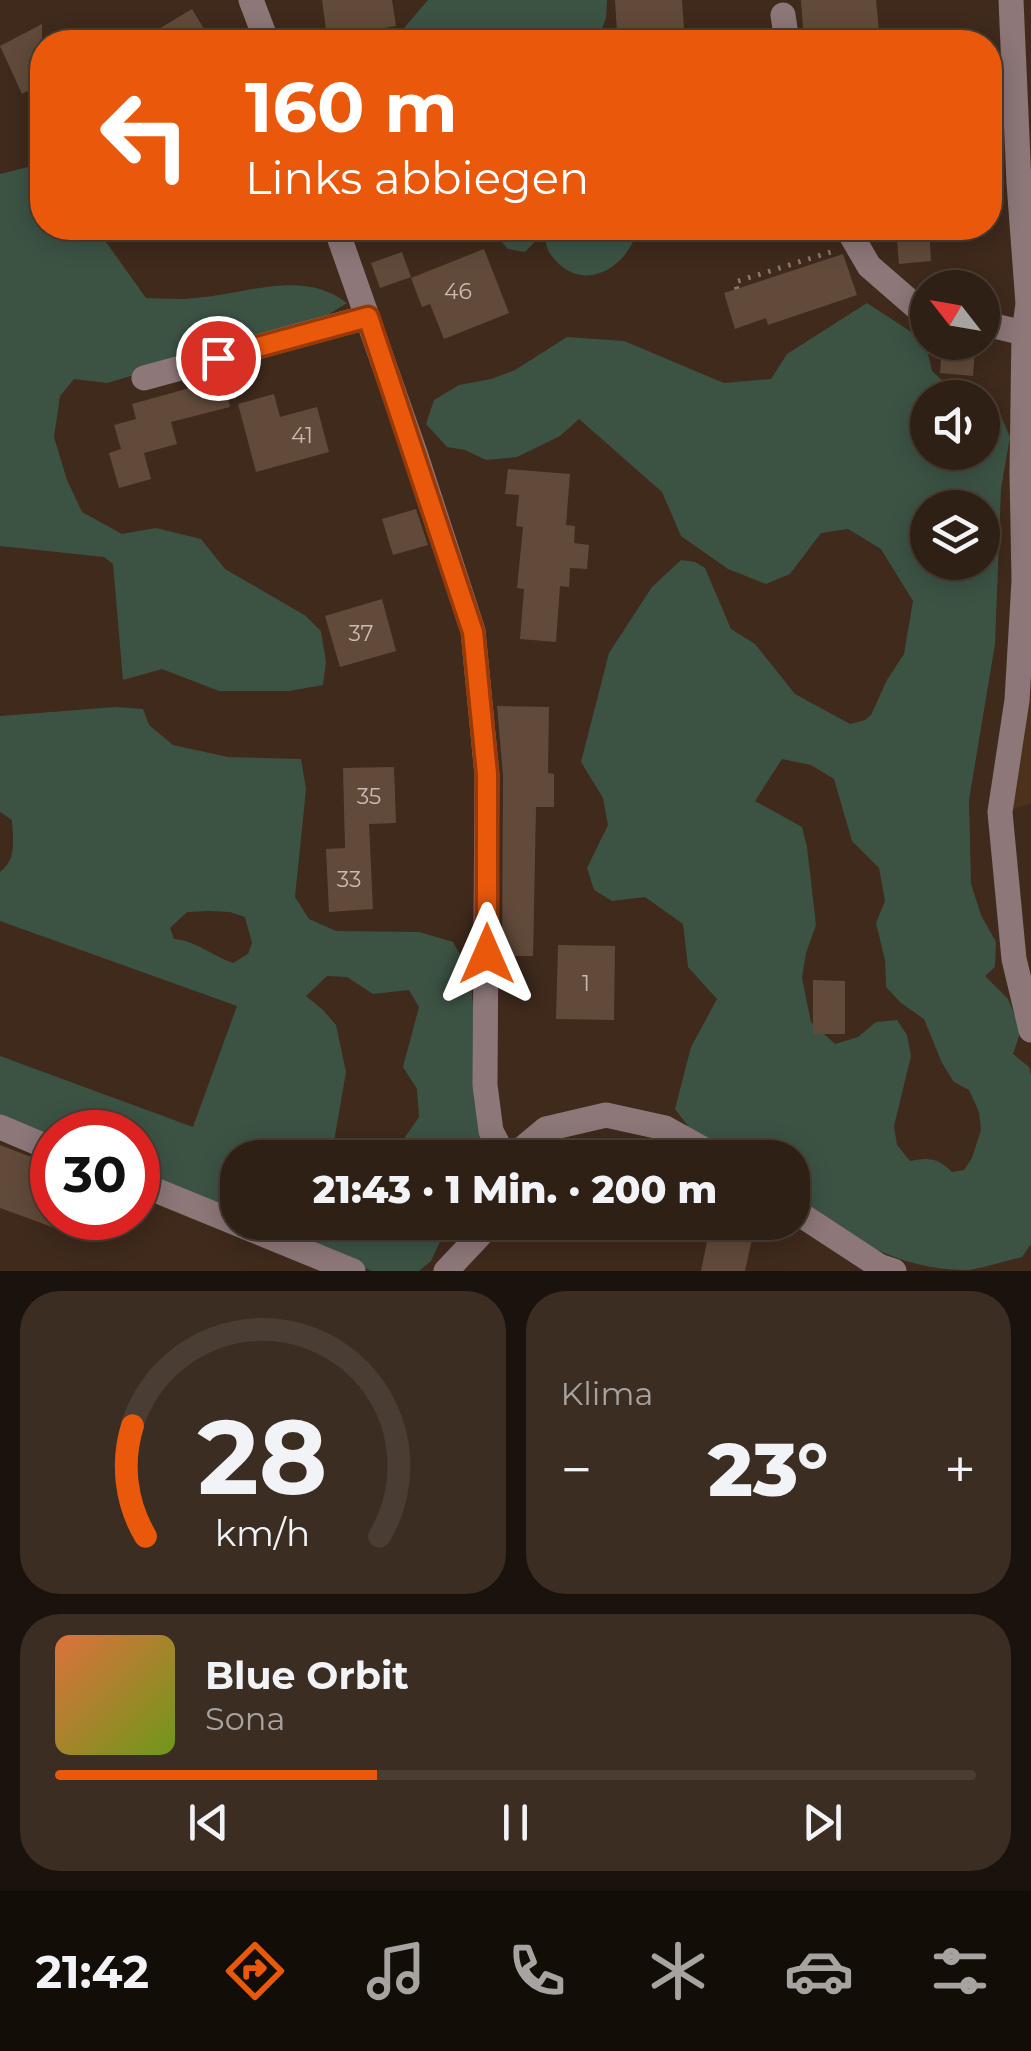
<!DOCTYPE html>
<html lang="de">
<head>
<meta charset="utf-8">
<style>
	:root { --surface:#2f2015; --page:#3b2d22; --text:#f1f3f6; --muted:#a7a3a0; --line:#4a3e34; --accent:#ea580c }
	body { margin:0; font-family:Montserrat,sans-serif; background:var(--page); color:var(--text); height:100vh; display:flex; flex-direction:column; font-size:38px; white-space:nowrap }
	* { box-sizing:border-box; margin:0 }
	p { font-size:32px; color:var(--muted) }
	.icon { flex:none; width:55px; height:55px; fill:none; stroke:currentColor; stroke-width:2; stroke-linecap:round; stroke-linejoin:round }
	.map { position:relative; height:1271px; overflow:hidden }
	.panel { display:flex; flex-direction:column; gap:20px; padding:20px; background:#1a120c; flex:1 }
	.panel>* { flex:none }
	.hud { position:absolute; left:30px; top:30px; width:972px; height:210px; border-radius:40px; box-shadow:0 5px 25px #0003,0 0 0 2px var(--line); background:#ea580c; color:#fff; overflow:hidden }
	.needle { width:65px; rotate:301deg }
	.fabs { position:absolute; left:910px; top:270px; display:grid; gap:20px }
	.fabs a { display:grid; place-items:center; width:90px; height:90px; border-radius:50%; background:var(--surface); box-shadow:0 5px 25px #0003,0 0 0 2px var(--line); font-size:50px }
	.speed { position:absolute; left:30px; top:1110px; display:flex; gap:20px; font-size:50px; font-weight:700; text-align:center }
	.speed>* { display:grid; place-content:center; width:130px; height:130px; border-radius:50%; background:var(--surface); box-shadow:0 5px 25px #0003,0 0 0 2px var(--line); line-height:1 }
	.speed .limit { border:15px solid #d22; background:#fff; color:#111 }
	.pin { position:absolute; display:grid; place-items:center; width:85px; height:85px; color:#fff; margin:-42px; border:5px solid #fff; border-radius:50%; box-shadow:0 2px 10px #0007 }
	.me { position:absolute; width:110px; margin:-55px; rotate:0deg; stroke-linejoin:round; filter:drop-shadow(0 0 8px #0008) }
	.turn { display:flex; align-items:center; gap:35px; height:210px; padding:0 50px; font-size:45px }
	.turn .icon { width:130px; height:130px; stroke-width:2.5 }
	.turn b { display:block; font-size:70px; line-height:85px }
	.big { font-size:75px; font-weight:800; line-height:1.1 }
	.panel .card { flex:1; display:flex; flex-direction:column; justify-content:center; gap:15px; min-width:0; padding:0 35px; border-radius:40px; background:var(--page) }
	.panel .dial { align-items:center; gap:0 }
	.dial svg { height:260px; overflow:visible; fill:none; stroke:var(--line); stroke-width:7; stroke-linecap:round; text-anchor:middle }
	.dial text { fill:var(--text); stroke:none }
	.song { display:flex; align-items:center; gap:30px }
	.cover { width:120px; height:120px; border-radius:15px; background:linear-gradient(135deg,hsl(20 70% 55%),hsl(80 70% 35%)) }
	.played { height:10px; border-radius:5px; background:linear-gradient(90deg,var(--accent) 35%,var(--line) 35%) }
	.keys { display:flex; justify-content:space-around; direction:ltr }
	.heat { display:flex; justify-content:space-between; align-items:center; font-size:55px; direction:ltr }
	.panel .tiles { flex:1; display:grid; gap:20px; grid-template-columns:1fr 1fr }
	.card:last-child { grid-column:span 2 }
	.trip { position:absolute; left:220px; top:1140px; width:590px; height:100px; border-radius:40px; background:var(--surface); box-shadow:0 5px 25px #0003,0 0 0 2px var(--line); font-weight:800; line-height:100px; text-align:center }
	.menu { display:flex; height:160px; justify-content:space-around; align-items:center; background:#130d08; color:var(--muted) }
	.menu .icon { width:70px; height:70px }
	.menu .selected { color:var(--accent) }
	.menu b { font-size:45px; color:var(--text) }
	.map>svg:first-child { display:block }
</style>
</head>
<body>
<div class="map">
<svg width="1031" height="1271" viewBox="0 0 1031 1271">
	<rect width="100%" height="100%" fill="#3f2a1c"/>
	<path fill="#4c311d" d="M1031,470V804L1000,812Z"/>
	<path fill="#3c5344" fill-rule="evenodd" d="M428,0H607L606,18L597,42H392Z
		M42,155V228H96L146,298C162,298 178,300 194,298C245,295 302,268 347,303L305,329L198,356L107,383L74,379L60,396L54,437L67,480L82,512L122,534L156,528L201,539L225,569L306,616L321,631L326,662L323,685L289,691H219L162,669L123,680L113,564L104,557L0,546V174L36,165Z
		M489,228H638C628,269 581,296 551,255C546,249 547,241 542,234L525,252L508,249Z
		M867,303L925,341L932,371L943,381L994,400L1010,437L1001,488L995,644L969,800L971,884L981,915L996,942L995,967L985,976L1008,999L1021,1030L1013,1054L1029,1067L1031,1075V1244L1022,1257C1004,1261 987,1267 969,1270C898,1271 848,1236 793,1200L792,1158L732,1157L690,1129L675,1109L691,1047L717,999L688,967L683,924L645,897L612,901L594,890L587,868L608,825L603,798L581,762L609,653L652,587L681,560L695,562L705,568L731,629L755,644L795,694L850,724L865,720L871,715L887,680L904,654L913,601L881,549L848,529L821,533L790,574L766,584L728,569L681,536L662,492L579,419L560,436L517,457L486,460L465,450L447,447L426,424L434,400L459,385L491,379L515,370L567,337L624,341L724,383L771,379L787,354ZM928,398H982V452H928ZM928,508H982V562H928ZM782,759L811,765L834,779L852,841L879,868L885,901L876,923L885,960L886,987L901,1003L924,1019L942,1063L954,1082L969,1090L979,1112L981,1130L972,1158L964,1170L952,1172C938,1158 929,1157 910,1161L897,1145L894,1126L911,1056L907,1035L897,1020L876,1022L858,1037L835,1044L811,1022L802,978L806,953L816,925L807,847L802,827L755,801Z
		M116,707L143,709L149,725L173,745L228,757L301,759L306,789L295,897L309,919L336,931L419,932L453,942L470,972L486,1145L479,1157H391L419,1117L417,1089L403,1067L419,1007L409,990L373,994L347,977L327,976L306,996L323,1010L336,1025L346,1072L332,1153L336,1157L238,1158L237,1218L138,1177V1132H52V1142L0,1121V1056L193,1127L237,1006L0,921V872C17,859 13,840 12,820L0,812V716ZM209,911L230,912L245,917L252,943L248,954L233,963C212,956 197,941 174,939L170,928L187,912Z
		M250,1223H449L431,1261L419,1271H372Z"/>
	<path fill="#614a3a" d="M322,0H392L396,26L327,37Z
		M615,0H682L684,29L617,33Z
		M801,0H876L880,42H804Z
		M192,9L212,42H137Z
		M42,24V83L22,94L0,46Z
		M896,228H929L931,261L899,264Z
		M484,249L509,313L444,339L430,304L422,307L411,278Z
		M402,252L411,277L380,288L371,263Z
		M843,254L857,295L768,325L766,318L735,329L724,293Z
		M942,347L975,350L973,376L940,373Z
		M223,376L230,407L171,422L177,444L144,453L151,479L119,488L109,453L121,449L114,425L136,419L132,404L197,386L196,382Z
		M274,394L280,417L317,407L329,452L256,472L238,404Z
		M508,469L570,474L566,525L575,526L574,543L589,545L587,569L570,568L569,587L560,586L556,642L520,639L524,589L517,588L523,527L516,526L519,495L505,494Z
		M416,509L428,545L393,555L382,519Z
		M382,599L396,651L340,667L325,616Z
		M497,706L549,707L548,773L554,774V807H536L533,956H502L503,775Z
		M394,767L396,823L369,824L373,909L329,912L326,849L345,848L343,768Z
		M558,945L615,946L614,1020L556,1019Z
		M813,980L845,981V1034H813Z
		M0,1145L52,1165V1227L0,1208Z
		M711,1222L754,1230L745,1271H701Z"/>
	<g fill="none" stroke-linecap="round" stroke-linejoin="round">
		<path stroke="#89776b" stroke-width="5" stroke-dasharray="2.5 8" stroke-linecap="butt" d="M737,289L735,282L834,251"/>
		<path stroke="#8d7778" stroke-width="25" d="M251,0L267,42
			M1011,0L1019,183L1028,304L1024,333L1022,472L1024,581L1017,700L1000,812L1014,959L1031,1030
			M783,15L787,42
			M336,228L416,456L473,631L487,775L485,1085L491,1131L505,1158
			M847,228L869,266L915,306L928,309
			M982,323L1024,333
			M144,378L367,317
			M0,1127L52,1149
			M511,1158L546,1129L606,1115L665,1128L719,1158
			M138,1183L353,1271
			M792,1209L879,1266L894,1271
			M446,1271L479,1236L484,1222"/>
	</g>
	<g fill="none" stroke-linecap="round" stroke-linejoin="round">
		<defs>
			<path id="route" d="M218,358L368,317L473,632L487,774V954"/>
		</defs>
		<use href="#route" stroke="#983908" stroke-width="25"/>
		<use href="#route" stroke="#ea580c" stroke-width="18"/>
	</g>
	<g text-anchor="middle" stroke-width="10" stroke-linejoin="round" paint-order="stroke">
		<g font-size="22" fill="#cabaaf">
			<text x="458" y="299">46</text>
			<text x="302" y="443">41</text>
			<text x="361" y="641">37</text>
			<text x="369" y="804">35</text>
			<text x="349" y="887">33</text>
			<text x="586" y="991">1</text>
		</g>
	</g>
</svg>
<div class="fabs">
<a><svg class="needle" viewBox="-14 -14 28 28"><path d="M0-13l5 13h-10z" fill="#e53935"/><path d="M0 13l5-13h-10z" fill="#a7a3a0"/></svg></a>
<a><svg class="icon" aria-label="sound" viewBox="0 0 24 24"><path d="M4 9h4l5-4v14l-5-4H4zM17 9q2 3 0 6"/></svg></a>
<a><svg class="icon" aria-label="layers" viewBox="0 0 24 24"><path d="M12 4l9 5-9 5-9-5zM3 14l9 5 9-5"/></svg></a>
</div>
<div class="speed"><div class="limit">30</div></div>
<div class="pin" style="left:218px;top:358px;background:#d93025"><svg class="icon" aria-label="arrive" viewBox="0 0 24 24"><path d="M6 21V4h12l-3 4 3 4H6"/></svg></div>
<svg class="me" style="left:487px;top:954px" viewBox="-20 -20 40 40"><path d="M0-17L14 15 0 8-14 15z" fill="#ea580c" stroke="#fff" stroke-width="4"/></svg>
<div class="trip">21:43 · 1 Min. · 200 m</div>
<div class="hud">
<div class="turn"><svg class="icon" aria-label="left" viewBox="0 0 24 24"><path d="M17 20v-9H6M10 6l-5 5 5 5"/></svg><div><b>160 m</b>Links abbiegen</div></div>
</div>
</div>
<section class="panel">
<div class="tiles">
<div class="card dial"><svg viewBox="0 0 100 80">
<path d="M14 69A42 42 0 1 1 86 69"/>
<path d="M14 69A42 42 0 0 1 10 35" stroke="#ea580c"/>
<text x="50" y="56" font-size="32" font-weight="700">28</text>
<text x="50" y="72" font-size="11">km/h</text>
</svg></div>
<div class="card"><p>Klima</p>
<div class="heat"><a>−</a><b class="big">23°</b><a>+</a></div>
</div>
<div class="card">
<div class="song"><i class="cover"></i><div><b>Blue Orbit</b><p>Sona</p></div></div>
<div class="played"></div>
<div class="keys"><svg class="icon" aria-label="previous" viewBox="0 0 24 24"><path d="M18 5L8 12l10 7zM5 5v14"/></svg><svg class="icon" aria-label="pause" viewBox="0 0 24 24"><path d="M8 5v14M16 5v14"/></svg><svg class="icon" aria-label="next" viewBox="0 0 24 24"><path d="M6 5l10 7-10 7zM19 5v14"/></svg></div>
</div>
</div>
</section>
<nav class="menu">
<b>21:42</b>
<svg class="icon selected" aria-label="directions" viewBox="0 0 24 24"><path d="M12 3l9 9-9 9-9-9zM9 14v-3h6M13 9l2 2-2 2"/></svg>
<svg class="icon" aria-label="music" viewBox="0 0 24 24"><path d="M9 18V5l10-2v13"/><circle cx="6" cy="18" r="3"/><circle cx="16" cy="16" r="3"/></svg>
<svg class="icon" aria-label="phone" viewBox="0 0 24 24"><path d="M5 4h4l2 5-3 2q2 4 5 5l2-3 5 2v4C11 20 4 13 5 4z"/></svg>
<svg class="icon" aria-label="climate" viewBox="0 0 24 24"><path d="M12 3v18M4 7l16 10M4 17L20 7"/></svg>
<svg class="icon" aria-label="car" viewBox="0 0 24 24"><path d="M5 17H2v-5l4-1 3-4h7l3 4 3 1v5h-3M9 17h6M6 11h13"/><circle cx="7" cy="17" r="2"/><circle cx="17" cy="17" r="2"/></svg>
<svg class="icon" aria-label="filters" viewBox="0 0 24 24"><path d="M4 7h16M4 17h16"/><circle cx="9" cy="7" r="2"/><circle cx="15" cy="17" r="2"/></svg>
</nav>
</body>
</html>
